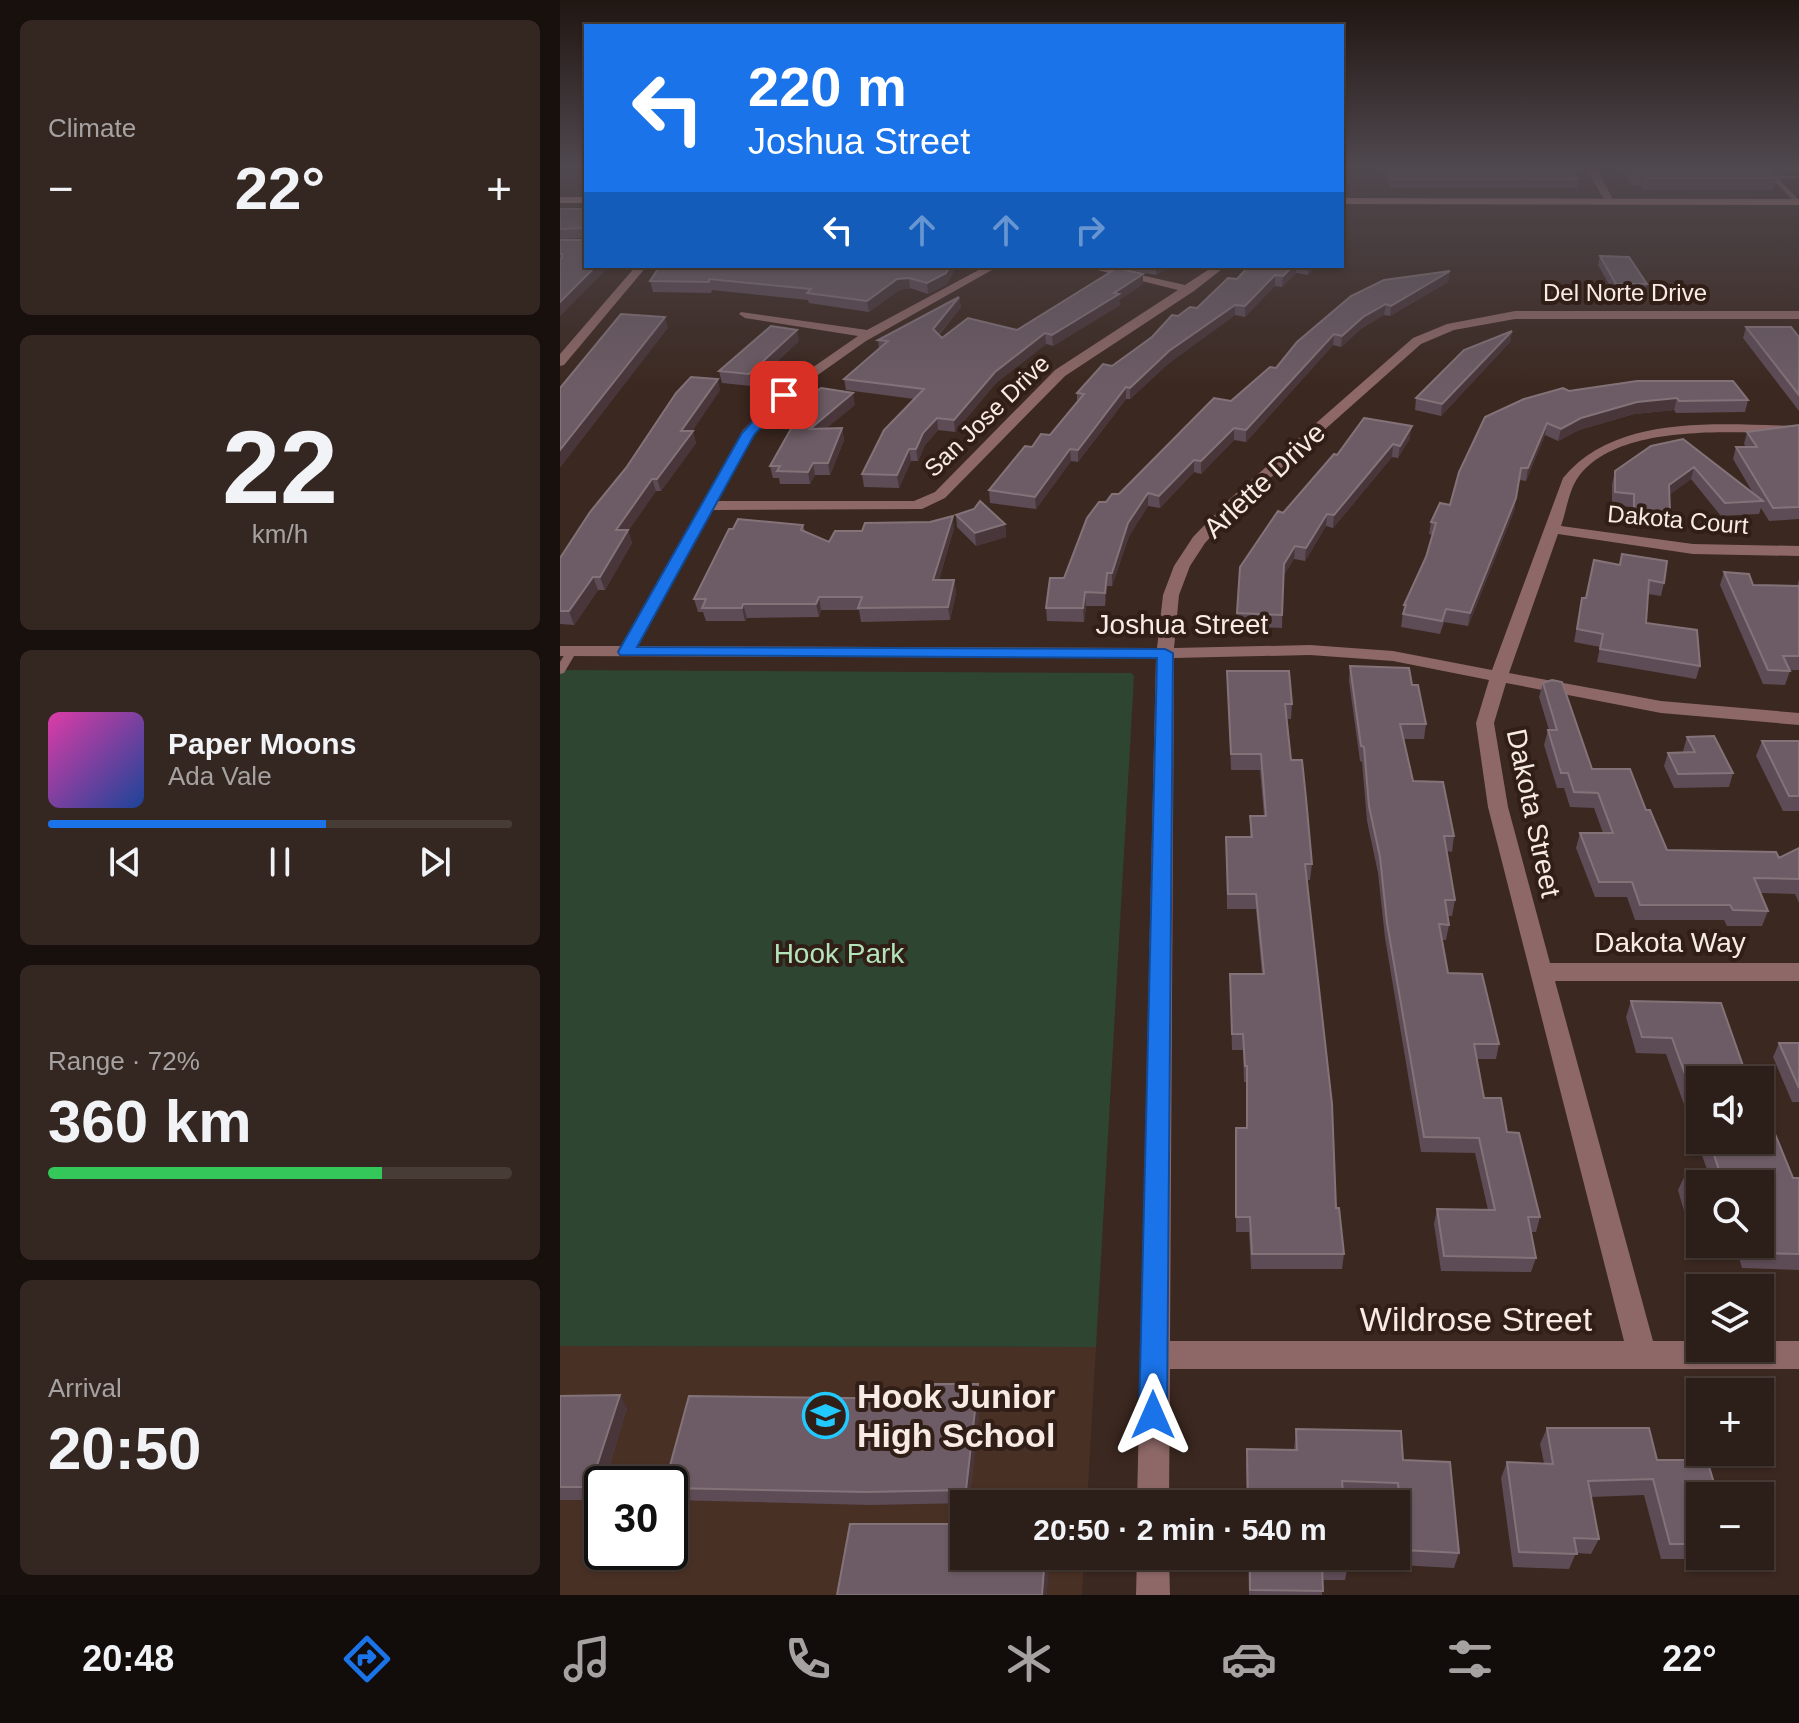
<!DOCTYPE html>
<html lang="en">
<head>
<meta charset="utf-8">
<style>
	:root { --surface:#2c1e18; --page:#342721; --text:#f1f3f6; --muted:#a6a2a2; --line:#483c37; --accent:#1a73e8 }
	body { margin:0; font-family:Arial,sans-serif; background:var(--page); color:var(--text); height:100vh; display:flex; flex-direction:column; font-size:30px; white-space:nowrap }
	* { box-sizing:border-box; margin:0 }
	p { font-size:26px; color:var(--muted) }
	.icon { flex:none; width:44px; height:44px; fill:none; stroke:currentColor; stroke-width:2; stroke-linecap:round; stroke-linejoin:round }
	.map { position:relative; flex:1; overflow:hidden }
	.panel { display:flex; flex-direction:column; gap:20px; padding:20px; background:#18100d; width:560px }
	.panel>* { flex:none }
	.hud { position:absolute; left:24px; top:24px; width:760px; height:244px; border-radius:0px; box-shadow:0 2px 6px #0004,0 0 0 2px var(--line); background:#1a73e8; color:#fff; overflow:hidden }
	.tools { position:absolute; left:1126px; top:1066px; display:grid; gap:16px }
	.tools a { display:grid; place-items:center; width:88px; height:88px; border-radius:0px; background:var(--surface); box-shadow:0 2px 6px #0004,0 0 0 2px var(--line); font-size:40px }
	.speed { position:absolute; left:24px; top:1466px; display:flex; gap:16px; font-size:40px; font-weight:700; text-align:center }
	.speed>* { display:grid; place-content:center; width:104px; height:104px; border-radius:50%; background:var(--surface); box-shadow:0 2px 6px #0004,0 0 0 2px var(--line); line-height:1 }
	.speed .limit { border:4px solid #111; border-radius:12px; background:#fff; color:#111 }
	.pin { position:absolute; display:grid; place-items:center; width:68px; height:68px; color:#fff; margin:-34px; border-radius:16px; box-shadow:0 4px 12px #0006 }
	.me { position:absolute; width:88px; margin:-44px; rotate:0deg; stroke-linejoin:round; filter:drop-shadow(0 0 6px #0008) }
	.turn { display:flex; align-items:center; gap:28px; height:168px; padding:0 32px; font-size:36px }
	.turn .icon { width:104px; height:104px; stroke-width:2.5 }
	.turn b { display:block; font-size:56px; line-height:68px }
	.lanes { display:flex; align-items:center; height:76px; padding:0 32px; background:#0003; justify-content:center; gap:40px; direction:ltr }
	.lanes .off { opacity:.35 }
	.big { font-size:60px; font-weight:700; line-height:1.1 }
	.panel .widget { flex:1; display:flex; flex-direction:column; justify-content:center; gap:12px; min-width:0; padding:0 28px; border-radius:12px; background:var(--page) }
	.panel .dial { align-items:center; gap:0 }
	.dial b { font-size:104px; line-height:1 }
	.song { display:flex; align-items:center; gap:24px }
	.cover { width:96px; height:96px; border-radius:12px; background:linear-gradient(135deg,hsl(320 70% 55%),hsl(220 70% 35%)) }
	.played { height:8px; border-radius:4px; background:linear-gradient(90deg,var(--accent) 60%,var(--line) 60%) }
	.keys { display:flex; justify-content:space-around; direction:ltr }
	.heat { display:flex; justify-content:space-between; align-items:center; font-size:44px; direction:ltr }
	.charge { height:12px; border-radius:6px; background:linear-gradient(90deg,#34c759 72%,var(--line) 0) }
	.trip { position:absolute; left:390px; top:1490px; width:460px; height:80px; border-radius:0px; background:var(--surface); box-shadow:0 2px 6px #0004,0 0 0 2px var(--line); font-weight:700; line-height:80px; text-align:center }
	.menu { display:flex; height:128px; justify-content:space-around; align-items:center; background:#120c0a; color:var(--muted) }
	.menu .icon { width:56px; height:56px }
	.menu .selected { color:var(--accent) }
	.menu b { font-size:36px; color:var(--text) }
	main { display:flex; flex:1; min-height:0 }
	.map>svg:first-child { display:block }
</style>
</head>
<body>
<main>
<section class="panel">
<div class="widget"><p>Climate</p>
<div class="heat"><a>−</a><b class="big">22°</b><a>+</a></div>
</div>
<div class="widget dial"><b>22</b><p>km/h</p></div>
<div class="widget">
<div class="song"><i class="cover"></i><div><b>Paper Moons</b><p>Ada Vale</p></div></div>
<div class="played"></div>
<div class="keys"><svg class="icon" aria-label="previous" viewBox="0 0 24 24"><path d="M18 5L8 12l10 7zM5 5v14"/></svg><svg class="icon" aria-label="pause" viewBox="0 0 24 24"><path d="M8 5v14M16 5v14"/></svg><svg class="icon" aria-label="next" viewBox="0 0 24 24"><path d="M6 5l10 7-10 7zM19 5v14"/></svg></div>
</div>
<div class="widget"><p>Range · 72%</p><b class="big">360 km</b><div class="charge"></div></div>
<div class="widget"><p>Arrival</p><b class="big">20:50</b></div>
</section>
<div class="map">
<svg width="1239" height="1595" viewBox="0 0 1239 1595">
	<rect width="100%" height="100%" fill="#3b2820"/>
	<path fill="#493025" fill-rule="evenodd" d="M0,1346L536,1347L527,1504H404V1556H524L522,1595H0ZM42,1484H110V1552H42Z"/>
	<path fill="#2d4531" d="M0,670L571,673L574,676L536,1347L0,1346Z"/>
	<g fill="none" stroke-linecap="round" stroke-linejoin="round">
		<path fill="#8d6867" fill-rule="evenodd" d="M1201,175L1239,176L1237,179H1219L1239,200V204L1236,203L1212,179L1199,178Z
			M12,648L17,651L4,673L0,674V662L8,649Z"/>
		<path fill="#8d6867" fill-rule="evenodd" d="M790,166H845L857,169L852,172Z
			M984,166H1035L1054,201L1046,203L1028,172L981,171Z
			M76,266H87L4,365L0,366V354Z
			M426,266H439L306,341L245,384L194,435L158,501H354L375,492L495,370L618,290L521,266H541L625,285L654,266H666L634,291L505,376L385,498L362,509L153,510L78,646L597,648L603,595L614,566L633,537L672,497L853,338L887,324L955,311H1239V319H955L894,330L861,344L682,503L645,543L630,566L619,595L614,648L750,645L833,651L932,670L1003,478C1058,412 1162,425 1239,426V434C1178,433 1056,421 1017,479C1009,491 1006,512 1001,526L1133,544L1239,546V556L1133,554L998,534L949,673L1101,701L1239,713V725L1101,713L946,683L934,723L948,807L990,963H1239V981H995L1093,1341H1140V1348H1200V1341H1239V1369H610L609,1504H577L596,658L0,656V646H61L183,430L236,379L298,336L185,318L179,314L181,312L307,330ZM750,655L833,661L929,680L916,723L928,807L1064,1341H610L614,658Z
			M577,1556H609L610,1595H576Z"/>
		<path fill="#c28887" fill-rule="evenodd" d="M0,197H26V203H0Z
			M782,198L1239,199V205L782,204Z"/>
	</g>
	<path fill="#5d4b56" d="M824,166H1009L1018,179L1017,188H830L824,172Z
		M1058,166H1239V171H1209L1216,178L1212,190H1084L1081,186H1071Z
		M0,209H26V266H49L0,316V240H23L25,238L0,239Z
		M1040,256L1087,284L1085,293H1054L1038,265Z
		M100,266H396L387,284L368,294L350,288L339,290L309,312L249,303L248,300L152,290L151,293L93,292L90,281Z
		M570,266H604V270L596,275L570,270Z
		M700,266H756L748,275L736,273L722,287L715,286L685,317L675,315L609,363L570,399H566L518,462L511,461L476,509L430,503L429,490L472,447L490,435L517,402V393L618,316L637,308L677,279Z
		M890,271L888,282L830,316L824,315L802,328L781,347L773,345L686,442L674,440L641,474L634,472L600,508L588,506L569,536L552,586H547L545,606H526L524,622L487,621L486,608L504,578L546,502L559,494L671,401L716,368L737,342Z
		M583,274V284L559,300L560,305L493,346L486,344L436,383L395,432L378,430L365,445L358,461H351L339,488L304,487L302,474L354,399L286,390L284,379L319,349L318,340L399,297L401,307L379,335L382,338L457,330Z
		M1186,327L1239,337V411L1183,338Z
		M952,331L950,342L881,416L855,410L856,398Z
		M239,341L191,386L162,383L159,371Z
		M160,390L132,431L136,443L101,491H96L68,531L72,543L45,590H38L14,625L0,624V558L66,468Z
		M1009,391L1188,400L1185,412L1116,413L1114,410L1074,414L1019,430L998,441L985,435L966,481L959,480L954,511L908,626L884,622L880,634L841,627L844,605L866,557L872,535L869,534L871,522L890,505Z
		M295,405L266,428H282L284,440L270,475H255L250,484H220L219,478H213L210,466Z
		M1239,425V519L1209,521L1201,508L1199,514L1161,516L1131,479L1109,495L1110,512L1106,525L1071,521V507L1052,505V484L1055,471L1091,446L1193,493L1173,459L1176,447H1186L1184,444L1187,432Z
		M850,438L838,458L832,457L773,528L766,526L745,561L734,559L723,576L722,628L676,626L680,567L723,513L777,455Z
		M414,509L445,524L446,537L416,546L397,527L396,515Z
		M243,525L245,531L269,542L302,531L394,528L379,580H394L396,593L390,620L301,622L299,610H261L259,617L187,618L185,621H146L143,612H138L134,599Z
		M1062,554L1104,583L1101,596L1088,594L1086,623L1140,666L1136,679L1037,662L1040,647L1014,642L1022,598H1026L1059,564Z
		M1164,572L1193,585L1237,586L1239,579V670H1230V671L1225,685L1203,684L1160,585Z
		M790,666L852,685L866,724L864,739H844L853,781L894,836L892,852L887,851L895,900L892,916H887L889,925L886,940H882L888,973L939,1044L936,1059H917L924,1098L947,1132L980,1217L976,1232H971L976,1258L971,1272L881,1271L874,1224L877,1209L928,1210L915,1153L861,1152L825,938L818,873L807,821L802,762L800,761L789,681Z
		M667,671L732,704L731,719H727L731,760L752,864L750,880H747L776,1208L784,1254L782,1269H691L689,1232H676V1128H686V1082H684L683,1050H672L670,974H702L696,909H667L666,837H690V816H704L700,770H671Z
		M983,683L1032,769L1086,810L1107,850L1219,858L1239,848V903L1235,894L1201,893L1208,911L1202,926H1167L1164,920H1075L1067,897H1035L1016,848L1020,833H1043L1034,808L1010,807L1004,788H997L984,745L988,730H989L979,697Z
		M1127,737L1173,773L1169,787L1114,788L1104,766L1108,753L1124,752L1123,751Z
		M1202,741H1239V811H1223L1196,756Z
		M1071,1001L1161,1003L1140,1080V1140H1200L1233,1178H1239V1270L1182,1268L1175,1244H1200V1184H1140V1232H1130L1118,1190L1125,1175H1149L1106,1054L1076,1053L1066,1017Z
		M1219,1043H1239V1102H1232L1213,1057Z
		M418,1384L421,1397L409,1503L311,1505L111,1500L110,1498V1484Z
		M0,1396L67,1408L44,1484H42L39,1500H0Z
		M987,1428L1097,1460L1140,1496V1556H1163L1161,1559H1101L1084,1495L1031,1497L1039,1539L1031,1554L1016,1553L1009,1569L953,1567L941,1478L947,1462L984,1463L980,1444Z
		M736,1429L843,1460L899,1553L894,1568L839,1565L836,1528V1504H834V1499L784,1498V1504H687L686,1465L687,1449L734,1450Z
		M688,1556H788V1565L785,1580H762V1595H689Z"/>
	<path fill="#48363a" d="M36,266H49L0,316V302Z
		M390,266H396L387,284L368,294L367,283Z
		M596,266H604V270L596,275Z
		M733,266H736V273L722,287L723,276Z
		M748,266H756L748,275Z
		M890,271L888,282L830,316L831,306Z
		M583,274V284L559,300L560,305L493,346L492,335Z
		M715,275V286L685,317V306Z
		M349,278L350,288L339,290L309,312L307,301L337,279Z
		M399,297L401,307L374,340L373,329Z
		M826,304L824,315L802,328L781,347L782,336L803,317Z
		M675,305V315L609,363L570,399V388L609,351Z
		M105,317L108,328L0,468V450Z
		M237,330L239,341L191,386L189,374Z
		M952,331L950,342L881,416L882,404Z
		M485,333L486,344L436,383L395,432L394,420L435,372Z
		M774,334L773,345L686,442V430Z
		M158,379L160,390L124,443L121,431Z
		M566,387V399L518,462V450Z
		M293,393L295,405L252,440L250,429Z
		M1117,398L1114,410L1074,414L1019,430L998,441L1001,429L1021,418L1077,402Z
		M377,418L378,430L365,445L358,461L356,449L363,433Z
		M987,423L985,435L966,481L968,468Z
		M852,426L850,438L838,458L840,446Z
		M282,428L284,440L270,475L268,463Z
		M674,428V440L641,474V461Z
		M133,431L136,443L101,491L97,479Z
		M833,444L832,457L773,528L774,515Z
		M349,449L351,461L339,488L337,475Z
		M510,449L511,461L476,509L475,497Z
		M634,460V472L600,508L599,496Z
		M253,463L255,475L250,484L248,472Z
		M1134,467L1131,479L1105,498L1109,485Z
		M92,479L96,491L68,531L72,543L45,590L40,577L56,530Z
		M588,493V506L569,536L552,586V573L568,523Z
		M956,498L954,511L908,626L910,613Z
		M767,514L766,526L745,561L746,548Z
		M393,516L394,528L375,593L373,580Z
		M445,524L446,537L416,546L415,533Z
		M735,546L734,559L723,577L724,564Z
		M547,573V586L545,606V593Z
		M33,577L38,590L14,625L9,611Z
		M394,580L396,593L390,620L388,607Z
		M525,592L526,606L524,622L523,608Z
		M259,597L261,610L259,617L256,604Z
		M183,604L187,618L185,621L182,608Z
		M418,1384L421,1397L409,1503L406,1490Z
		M60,1395L67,1408L44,1484H42V1489L39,1500L30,1487Z
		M485,1556H490L487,1595H482Z"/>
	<path fill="#6d5c65" stroke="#837379" stroke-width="2" d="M826,166H1009L1018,179H831Z
		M1068,166H1140L1207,170L1216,178H1086L1083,174H1074Z
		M0,209H26V236L23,228L0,229Z
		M26,237V266H36L0,302V259L2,258V254H0V240H23Z
		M1040,256L1069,257L1087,284H1056Z
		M100,266H390L386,273L367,283L349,278L337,279L307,301L247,293L251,289L149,279V282L90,281Z
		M689,266H733L723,276L715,275L685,306L675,305L609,351L570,388L566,387L518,450L510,449L475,497L429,490L465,446L472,447L481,434L490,435L524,394L517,393L543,364L552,366L592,337L612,315L618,316L630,307L637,308L668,278L677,279Z
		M557,268L583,274L554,293L559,294L492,335L485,333L435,372L394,420L377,418L363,433L356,449H349L337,475L302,474L324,430L364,389L284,379L328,341L318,340L399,297L373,329L382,338L408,318L457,330Z
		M890,271L831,306L826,304L803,317L782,336L774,334L686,430L674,428L641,461L634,460L599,496L588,493L568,523L552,573H547L545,593L525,592L523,608H486L490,578H504L527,518L539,502H546L552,494H559L654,398L671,401L710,367L716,368L737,342L791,296L824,280Z
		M61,314L105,317L0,450V388Z
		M211,326L237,330L189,374L159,371Z
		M1186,327H1231L1239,337V395Z
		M952,331L882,404L856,398L904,350Z
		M131,377L158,379L121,431H133L97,479H92L56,530H68L40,577H33L9,611H0V558L30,512L66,468L116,393Z
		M1077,381H1173L1188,400L1119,401L1117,398L1077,402L1021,418L1001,429L987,423L968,468H961L956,498L910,613L886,609L882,621L843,614L846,605H844L866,557L876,523L871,522L880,503L890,505L899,472L925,417L964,399L1003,388L1009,391Z
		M261,388L293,393L250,429L282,428L268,463H253L248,472L217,471L220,466H210L249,397Z
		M804,418L852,426L840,446L833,444L774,515L767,514L746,548L735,546L724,564L722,615L677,613L680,567L718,511L723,513L774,454L777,455Z
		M1239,425V507L1213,508L1176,447H1197L1187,432Z
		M1123,439L1203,501L1165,503L1134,467L1109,485L1110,512L1074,508V494L1055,492V471L1091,446Z
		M420,501L445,524L415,533L396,515L414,509Z
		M393,516L373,580H394L388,607L298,608L302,597H259L256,604H183L182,608H142L146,599H134L169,529H173L178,519L243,525L241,530L269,542L275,531H302L305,523L370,522Z
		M1062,554L1107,561L1104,583L1089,580L1086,623L1137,630L1140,666L1040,649L1043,634L1017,629L1022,598H1026L1034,560L1060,565Z
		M1164,572L1189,574L1193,585L1239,586V656H1223L1230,671L1208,670Z
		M790,666L849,668L852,685H858L866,724H840L853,781L883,782L894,836H884L895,900H885L889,925L879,924L888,973L922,974L939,1044H914L924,1098H941L947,1132L959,1133L980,1217H968L976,1258L884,1256L877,1209L935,1210L919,1138L864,1137L827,923L820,857L809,806L804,747L801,746Z
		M667,671H729L732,704H725L731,760H742L746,798L752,864H745L772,1104L776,1208H779L784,1254H692L690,1217H676V1128H687V1066H685L683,1034H672L670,974H704L696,894H668L666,837H692L690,816H706L701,754H671Z
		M992,680L1002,682L1032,769H1070L1086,810H1090L1107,850L1216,852L1219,858L1239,848V879L1194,878L1208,911L1173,910L1170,905H1080L1072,882H1039L1020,833H1053L1038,793L1014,792L1008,773H1001L988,730H997L983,683Z
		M1154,736L1173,773L1118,774L1108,753L1135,752L1127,737Z
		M1202,741H1239V796H1229Z
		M1071,1001L1161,1003L1188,1080H1140V1116L1112,1038L1082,1037Z
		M1219,1043H1239V1088Z
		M1200,1102H1202L1233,1178H1239V1254L1190,1253L1187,1244H1200V1184H1140V1217H1137L1125,1175L1161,1176L1149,1140H1200Z
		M374,1384H418L406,1490L306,1492L110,1488V1484H105L129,1396L371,1399Z
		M60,1395L30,1487H0V1396Z
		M987,1428H1089L1097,1460H1147L1158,1496H1140V1544H1110L1093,1479L1028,1481L1039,1539L1014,1538L1017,1554L959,1552L947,1462L993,1464Z
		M736,1429L841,1431L843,1460L890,1462L899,1553L843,1550L838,1483L782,1481L784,1504H688L687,1449L737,1450Z
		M290,1524H404V1556H485L482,1595H277Z
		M690,1556H788V1565H762L763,1591L690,1590Z"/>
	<linearGradient id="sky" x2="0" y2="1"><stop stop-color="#201612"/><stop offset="0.43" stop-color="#4f484e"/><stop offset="1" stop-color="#4f484e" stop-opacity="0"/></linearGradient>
	<rect width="1239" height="389" fill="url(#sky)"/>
	<path fill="#1a73e8" stroke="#114b97" stroke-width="2" d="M219,393L230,395L194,435L77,647L605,649L613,653L607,1415L603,1425L593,1429L583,1425L579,1415L597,658L60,655L58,652L182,433Z"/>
	<defs>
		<symbol id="school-ring" viewBox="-11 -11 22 22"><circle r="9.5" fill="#311e17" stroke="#22c9fe" stroke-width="1.5"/><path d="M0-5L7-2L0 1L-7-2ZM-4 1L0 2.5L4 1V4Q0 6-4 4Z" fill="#22c9fe"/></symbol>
	</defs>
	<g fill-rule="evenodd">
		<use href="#school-ring" x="240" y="1390" width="51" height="51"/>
	</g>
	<g text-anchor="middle" stroke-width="8" stroke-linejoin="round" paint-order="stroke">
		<g font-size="24" fill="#f8ebe5" stroke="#311e17">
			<text x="1065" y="301">Del Norte Drive</text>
			<text transform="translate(427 416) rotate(-44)" y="8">San Jose Drive</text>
			<text transform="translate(1118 520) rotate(5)" y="8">Dakota Court</text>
		</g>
		<g font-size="28" fill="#f8ebe5" stroke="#311e17">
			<text transform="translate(704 480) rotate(-43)" y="10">Arlette Drive</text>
			<text x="622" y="634">Joshua Street</text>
			<text transform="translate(974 813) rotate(78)" y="10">Dakota Street</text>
			<text x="1110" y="952">Dakota Way</text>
		</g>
		<g font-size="28" fill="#b3e4ba" stroke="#311e17">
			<text x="279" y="963">Hook Park</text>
		</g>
		<g font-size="34" fill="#f8ebe5" stroke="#311e17">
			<text x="916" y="1331">Wildrose Street</text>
		</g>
		<g font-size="34" font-weight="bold" fill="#f8ebe5" stroke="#311e17" text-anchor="start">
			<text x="297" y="1408">Hook Junior<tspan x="297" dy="39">High School</tspan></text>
		</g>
	</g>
</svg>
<div class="tools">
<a><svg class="icon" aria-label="sound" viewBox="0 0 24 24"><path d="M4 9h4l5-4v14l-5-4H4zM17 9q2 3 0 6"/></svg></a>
<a><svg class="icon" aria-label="search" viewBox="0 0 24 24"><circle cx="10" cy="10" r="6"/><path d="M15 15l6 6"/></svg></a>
<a><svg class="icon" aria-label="layers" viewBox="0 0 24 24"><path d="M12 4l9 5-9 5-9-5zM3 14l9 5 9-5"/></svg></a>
<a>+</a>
<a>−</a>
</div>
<div class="speed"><div class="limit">30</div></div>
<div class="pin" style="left:224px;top:395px;background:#d93025"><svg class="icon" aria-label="arrive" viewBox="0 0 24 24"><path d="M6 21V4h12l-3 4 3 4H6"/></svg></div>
<svg class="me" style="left:593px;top:1415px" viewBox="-20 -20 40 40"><path d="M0-17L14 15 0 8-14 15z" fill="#1a73e8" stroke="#fff" stroke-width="4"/></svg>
<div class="trip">20:50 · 2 min · 540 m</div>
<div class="hud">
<div class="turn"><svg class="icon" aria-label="left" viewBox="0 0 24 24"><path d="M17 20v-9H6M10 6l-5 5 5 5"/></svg><div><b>220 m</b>Joshua Street</div></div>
<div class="lanes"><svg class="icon" aria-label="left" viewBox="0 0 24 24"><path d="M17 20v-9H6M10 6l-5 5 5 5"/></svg><svg class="icon off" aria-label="ahead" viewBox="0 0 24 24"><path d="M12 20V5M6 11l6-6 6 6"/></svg><svg class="icon off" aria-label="ahead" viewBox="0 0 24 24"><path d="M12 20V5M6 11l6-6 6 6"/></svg><svg class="icon off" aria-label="right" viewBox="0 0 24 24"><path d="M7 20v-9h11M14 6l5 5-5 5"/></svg></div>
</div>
</div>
</main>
<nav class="menu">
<b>20:48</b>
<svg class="icon selected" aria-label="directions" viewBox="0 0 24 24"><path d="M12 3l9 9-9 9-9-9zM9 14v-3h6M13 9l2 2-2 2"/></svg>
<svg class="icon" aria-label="music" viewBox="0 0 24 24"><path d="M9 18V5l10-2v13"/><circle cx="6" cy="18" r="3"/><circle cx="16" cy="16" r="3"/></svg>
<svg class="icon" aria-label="phone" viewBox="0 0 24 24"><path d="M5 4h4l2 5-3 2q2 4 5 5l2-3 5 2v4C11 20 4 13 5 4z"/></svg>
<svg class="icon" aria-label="climate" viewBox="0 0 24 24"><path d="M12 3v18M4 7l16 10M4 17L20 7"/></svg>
<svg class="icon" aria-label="car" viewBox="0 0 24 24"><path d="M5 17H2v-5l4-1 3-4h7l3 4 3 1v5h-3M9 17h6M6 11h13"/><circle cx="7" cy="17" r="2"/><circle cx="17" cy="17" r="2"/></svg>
<svg class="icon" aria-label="filters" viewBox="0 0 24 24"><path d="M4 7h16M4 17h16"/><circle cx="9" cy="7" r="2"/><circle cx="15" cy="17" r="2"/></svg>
<b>22°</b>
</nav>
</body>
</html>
